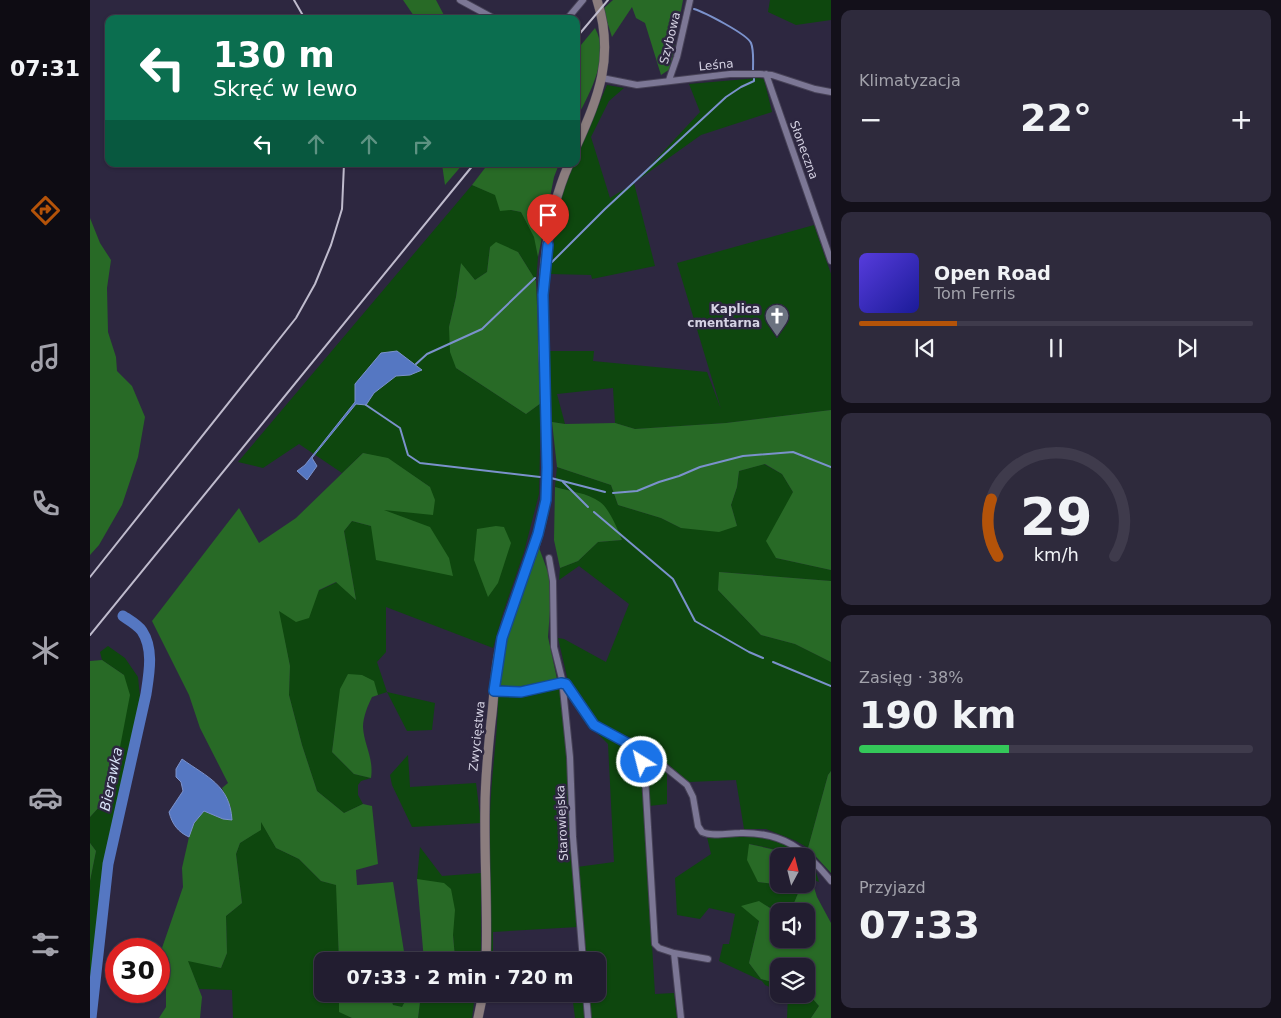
<!DOCTYPE html>
<html lang="pl">
<head>
<meta charset="utf-8">
<style>
	:root { --surface:#221d30; --page:#2e2a3c; --text:#f1f3f6; --muted:#a2a2ab; --line:#3f3b4c; --accent:#b45309 }
	body { margin:0; font-family:"DejaVu Sans",sans-serif; background:var(--page); color:var(--text); height:100vh; display:flex; flex-direction:column; font-size:19px; white-space:nowrap }
	* { box-sizing:border-box; margin:0 }
	p { font-size:16px; color:var(--muted) }
	.icon { flex:none; width:28px; height:28px; fill:none; stroke:currentColor; stroke-width:2; stroke-linecap:round; stroke-linejoin:round }
	.map { position:relative; flex:1; overflow:hidden }
	.panel { display:flex; flex-direction:column; gap:10px; padding:10px; background:#13101a; width:450px }
	.panel>* { flex:none }
	.top-card { position:absolute; left:15px; top:15px; width:475px; height:152px; border-radius:10px; box-shadow:0 1px 4px #0004,0 0 0 1px var(--line); background:#0b6e4f; color:#fff; overflow:hidden }
	.needle { width:32px; rotate:7deg }
	.buttons { position:absolute; left:680px; top:848px; display:grid; gap:10px }
	.buttons a { display:grid; place-items:center; width:45px; height:45px; border-radius:10px; background:var(--surface); box-shadow:0 1px 4px #0004,0 0 0 1px var(--line); font-size:25px }
	.speed { position:absolute; left:15px; top:938px; display:flex; gap:10px; font-size:25px; font-weight:700; text-align:center }
	.speed>* { display:grid; place-content:center; width:65px; height:65px; border-radius:50%; background:var(--surface); box-shadow:0 1px 4px #0004,0 0 0 1px var(--line); line-height:1 }
	.speed .limit { border:8px solid #d22; background:#fff; color:#111 }
	.pin { position:absolute; display:grid; place-items:center; width:42px; height:42px; color:#fff; margin:-51px -21px; border-radius:50% 50% 50% 0; rotate:-45deg; box-shadow:0 0 5px #0007 }
	.pin .icon { rotate:45deg }
	.me { position:absolute; width:55px; margin:-28px; rotate:324deg; stroke-linejoin:round; filter:drop-shadow(0 0 4px #0008) }
	.turn { display:flex; align-items:center; gap:18px; height:105px; padding:0 25px; font-size:22px }
	.turn .icon { width:65px; height:65px; stroke-width:2.5 }
	.turn b { display:block; font-size:35px; line-height:42px }
	.lanes { display:flex; align-items:center; height:48px; padding:0 25px; background:#0003; justify-content:center; gap:25px; direction:ltr }
	.lanes .off { opacity:.35 }
	.big { font-size:38px; font-weight:800; line-height:1.1 }
	.panel .tile { flex:1; display:flex; flex-direction:column; justify-content:center; gap:8px; min-width:0; padding:0 18px; border-radius:10px; background:var(--page) }
	.panel .dial { align-items:center; gap:0 }
	.dial svg { height:130px; overflow:visible; fill:none; stroke:var(--line); stroke-width:7; stroke-linecap:round; text-anchor:middle }
	.dial text { fill:var(--text); stroke:none }
	.song { display:flex; align-items:center; gap:15px }
	.cover { width:60px; height:60px; border-radius:8px; background:linear-gradient(135deg,hsl(250 70% 55%),hsl(240 70% 35%)) }
	.played { height:5px; border-radius:2px; background:linear-gradient(90deg,var(--accent) 25%,var(--line) 25%) }
	.keys { display:flex; justify-content:space-around; direction:ltr }
	.heat { display:flex; justify-content:space-between; align-items:center; font-size:28px; direction:ltr }
	.charge { height:8px; border-radius:4px; background:linear-gradient(90deg,#34c759 38%,var(--line) 0) }
	.trip { position:absolute; left:224px; top:952px; width:292px; height:50px; border-radius:10px; background:var(--surface); box-shadow:0 1px 4px #0004,0 0 0 1px var(--line); font-weight:800; line-height:50px; text-align:center }
	main { display:flex; flex:1; min-height:0 }
	.menu { display:flex; flex-direction:column; width:90px; justify-content:space-around; align-items:center; background:#0e0c13; color:var(--muted) }
	.menu .icon { width:35px; height:35px }
	.menu .selected { color:var(--accent) }
	.menu b { font-size:22px; color:var(--text) }
	.map>svg:first-child { display:block }
</style>
</head>
<body>
<main>
<nav class="menu">
<b>07:31</b>
<svg class="icon selected" aria-label="directions" viewBox="0 0 24 24"><path d="M12 3l9 9-9 9-9-9zM9 14v-3h6M13 9l2 2-2 2"/></svg>
<svg class="icon" aria-label="music" viewBox="0 0 24 24"><path d="M9 18V5l10-2v13"/><circle cx="6" cy="18" r="3"/><circle cx="16" cy="16" r="3"/></svg>
<svg class="icon" aria-label="phone" viewBox="0 0 24 24"><path d="M5 4h4l2 5-3 2q2 4 5 5l2-3 5 2v4C11 20 4 13 5 4z"/></svg>
<svg class="icon" aria-label="climate" viewBox="0 0 24 24"><path d="M12 3v18M4 7l16 10M4 17L20 7"/></svg>
<svg class="icon" aria-label="car" viewBox="0 0 24 24"><path d="M5 17H2v-5l4-1 3-4h7l3 4 3 1v5h-3M9 17h6M6 11h13"/><circle cx="7" cy="17" r="2"/><circle cx="17" cy="17" r="2"/></svg>
<svg class="icon" aria-label="filters" viewBox="0 0 24 24"><path d="M4 7h16M4 17h16"/><circle cx="9" cy="7" r="2"/><circle cx="15" cy="17" r="2"/></svg>
</nav>
<div class="map">
<svg width="741" height="1018" viewBox="0 0 741 1018">
	<rect width="100%" height="100%" fill="#2d2740"/>
	<path fill="#0e470e" d="M680,0H741V20L706,25L678,12Z
		M668,78L674,79L682,112L611,135L545,182L610,112L599,84Z
		M517,85L534,88L519,101L501,137L520,198L544,183L565,266L502,279L501,275L460,274L463,247L472,191L484,164H486V158Z
		M382,185L406,195L421,210L431,212L445,237L448,257L446,281L428,252L400,247L397,272L385,280L371,264L366,297L359,327L366,368L436,414L451,403L449,494L434,552L413,613L403,648L296,607V652L287,662L297,692L345,703L342,730L317,731L297,692L288,695L283,681L246,723L242,752L264,774L281,778L271,781L268,785V795L273,804L254,813L227,791L212,745L199,695L200,666L188,610L247,582L266,600L254,531L262,521L281,526L292,509L340,487L300,460L273,453L252,473L209,444L173,468L148,462Z
		M724,225L741,274V410L636,423L545,429L525,423L523,388L467,394L475,424L462,422L459,351H504L503,361L617,372L631,409L587,263Z
		M674,464L692,474L703,492L686,558L741,570V581L630,572L628,590L671,635L705,644L741,662V771L738,775L718,848L706,841L676,829H654L646,780L599,782L554,744L510,724L478,681L468,638L474,639L516,662L539,604L489,566L469,580L470,568L488,561L508,542L532,540L499,496L465,487L467,467L521,485L528,505L571,518L591,528L647,526L641,505L647,487L649,471Z
		M18,646L35,658L48,677L50,697L12,880L0,1000V881L6,851L0,843V817L21,794L34,675L12,660L10,652Z
		M470,688L475,718L488,927L403,932V961H399C400,913 399,864 400,815C401,775 408,736 408,697H435Z
		M500,726L545,749L551,765L565,994L584,993L587,1018H501L498,994H508V961H495L487,867L524,862L518,744Z
		M318,755L320,787L386,783L391,823L322,827L302,785L300,775Z
		M554,755L580,774H577V804L559,806Z
		M171,821L186,848L209,859L231,881L247,885L249,961H232V994H249V1011L262,1018H143L142,990L109,989L97,960L131,968L137,953L136,916L152,903L146,854L150,843L170,830Z
		M655,834L685,838L710,850L723,862L729,882L722,879L716,856L660,844L668,882L693,885L709,891L704,903L703,911C689,911 680,909 668,901L669,921L659,963L671,979L689,984V991L675,985L672,981L629,961L633,944H639L645,914L619,908L610,919L587,915L585,878L621,854L617,837Z
		M330,847L352,876L391,873V948L389,961H341L365,957L363,935L327,879Z
		M716,991L729,1006L721,1018H697L698,996L694,994H716Z
		M299,994H319L312,1007L303,1005Z
		M331,994H385L382,1018H328Z
		M483,1002H493L495,1018H485Z"/>
	<path fill="#286a26" d="M313,0H346L356,19H326Z
		M523,0H593L580,69L571,75L555,23L546,18L542,7L522,37L513,9Z
		M505,28C521,57 499,94 486,120V51Z
		M352,164H373L355,185Z
		M398,164H469L464,177L448,257L444,237L431,212L421,210L410,211L405,195L382,185Z
		M0,218L10,243L21,260L17,288L18,332L26,357L27,371L42,386L55,417L48,457L32,505L9,545L0,555Z
		M406,242L428,252L446,281L451,403L436,414L366,368L360,352L359,327L366,297L371,263L385,280L397,272L400,247Z
		M741,410V570L686,558L676,541L703,492L692,474L675,464L649,471L647,487L641,505L647,526L629,532L591,528L571,518L528,505L521,485L467,467L462,422L475,424L525,423L545,429L636,423Z
		M273,453L298,458L340,487L345,500L343,515L294,510L340,527L359,558L363,576L286,560L281,526L262,521L254,531L266,600L246,582L229,590L219,618L206,622L189,611L200,666L199,695L212,745L227,791L254,813L273,804L282,806L288,864L266,870L267,885L303,882L315,958L297,961H249L246,885L231,881L209,859L186,848L171,822V830L150,843L146,854L152,903L136,916L137,953L131,968L98,961L112,997L110,1018H69L76,1007V974L72,948L93,887L92,868L99,837L104,823L114,811L133,819L141,808L132,788L138,783L110,728L99,695L62,621L149,508L169,543L206,518Z
		M465,487C479,491 498,493 510,502C519,508 528,530 532,540L508,542L488,561L470,568L464,540Z
		M406,526L414,527L421,543L408,583L398,597L384,560L387,529Z
		M448,545L462,583L458,637L467,679L427,687L409,685L421,617Z
		M629,572L741,581V662L705,644L671,635L628,590Z
		M12,660L34,675L40,695L21,794L0,817V661Z
		M258,674L272,675L284,681L288,695L282,697C278,705 273,717 273,727C274,745 284,758 281,778L264,774L242,752L250,689Z
		M741,771V873L718,848L738,775Z
		M0,843L6,851L0,881Z
		M659,844L713,856H689V884H716V861L727,897L741,923V1018H721L729,1006L716,991V966H689V984L671,979L659,963L669,921L651,906L669,901L680,908L689,911V939H716V911H703L704,903L709,891L693,885L668,882L657,860Z
		M327,879L354,883L361,889L365,910L363,935L365,958L334,961Z
		M249,994H299L303,1005L312,1007L319,994H331L328,1018H262L249,1012Z"/>
	<path fill="#5577c2" stroke="#7b92cc" d="M307,351L332,370L320,375L306,376L284,393L276,405L266,404L222,458L227,466L217,480L207,471L215,465L265,402V384L291,353Z
		M92,759C117,777 140,785 142,820L133,819L114,811L104,823L99,837C88,832 82,824 79,812L93,791L91,782L86,777V769Z"/>
	<g fill="none" stroke-linecap="round" stroke-linejoin="round">
		<path stroke="#7b92cc" stroke-width="2" d="M604,9C614,12 657,34 661,43C664,50 663,62 663,70
			M462,262L515,209L636,97L651,87L664,81V79
			M326,364L337,354L392,329L445,278
			M276,405L310,428L318,455L330,463L450,477
			M461,478L515,492
			M473,482L498,507
			M523,493L547,491L569,482L589,476L610,467L653,456L703,452L741,467
			M504,512L583,579L605,621L659,652L673,658
			M683,662L741,686"/>
		<path stroke="#5577c2" stroke-width="11" d="M1,1018L18,864L56,694C59,674 64,649 52,631C48,625 39,620 33,616"/>
		<defs>
			<path id="minor" d="M370,0L405,19
				M477,19L493,0
				M676,74L741,261
				M512,78L547,85L640,74H670L682,75L725,89L741,92
				M579,80L587,57L600,0
				M459,558L463,581L464,647L472,679L480,757L483,837L493,961
				M473,683L477,685L504,725L565,759L597,785L603,797L608,826L612,832C623,837 638,833 650,833C693,832 715,849 741,881
				M404,691L431,692L473,683
				M550,750L555,777L565,944L569,948L584,953L591,1018
				M584,953L618,959
				M496,994L498,1018"/>
			<path id="secondary" d="M486,147C509,96 525,56 507,0
				M396,961C398,910 394,858 395,807C395,778 398,750 401,722C404,700 404,678 408,657C417,601 452,551 456,494C458,473 456,453 456,433C454,344 442,247 479,164
				M388,1018L393,994"/>
		</defs>
		<use href="#minor" stroke="#474257" stroke-width="8"/>
		<use href="#secondary" stroke="#474257" stroke-width="10"/>
		<use href="#minor" stroke="#7c7795" stroke-width="6"/>
		<use href="#secondary" stroke="#8b7d7e" stroke-width="9"/>
		<path stroke="#bfbbcd" stroke-width="2" d="M204,0L215,19
			M486,38L518,0
			M0,577L206,318L225,284L241,245L252,209L254,164
			M0,635L384,164"/>
	</g>
	<g fill="none" stroke-linecap="round" stroke-linejoin="round">
		<defs>
			<path id="route" d="M458,245L453,295L457,468L456,500L448,534L412,638L404,691L431,692L471,683L476,684L504,725L550,750L552,762"/>
		</defs>
		<use href="#route" stroke="#114b97" stroke-width="12"/>
		<use href="#route" stroke="#1a73e8" stroke-width="9"/>
	</g>
	<defs>
		<symbol id="church-pin" viewBox="-11 -11 22 30"><path d="M0 17L-7.5 6A9.5 9.5 0 1 1 7.5 6Z" fill="#6b7280" stroke="#2d2740"/><path d="M-1.2-6h2.4v3.5h3.3v2.4h-3.3V6h-2.4V-.1h-3.3v-2.4h3.3Z" fill="#fff"/></symbol>
	</defs>
	<g fill-rule="evenodd">
		<use href="#church-pin" x="673" y="302" width="28" height="38"/>
	</g>
	<g text-anchor="middle" stroke-width="5" stroke-linejoin="round" paint-order="stroke">
		<g font-size="12" fill="#d5d2e3" stroke="#2d2740">
			<text transform="translate(580 38) rotate(-76)" y="4">Szybowa</text>
			<text transform="translate(626 65) rotate(-5)" y="4">Leśna</text>
			<text transform="translate(714 150) rotate(70)" y="4">Słoneczna</text>
			<text transform="translate(387 736) rotate(-84)" y="4">Zwycięstwa</text>
			<text transform="translate(472 823) rotate(-93)" y="4">Starowiejska</text>
		</g>
		<g font-size="12" font-weight="bold" fill="#d5d2e3" stroke="#2d2740" text-anchor="end">
			<text x="670" y="313">Kaplica<tspan x="670" dy="14">cmentarna</tspan></text>
		</g>
		<g font-size="14" font-style="italic" fill="#d9e3f8" stroke="#2d2740">
			<text transform="translate(21 779) rotate(-78)" y="5">Bierawka</text>
		</g>
	</g>
</svg>
<div class="buttons">
<a><svg class="needle" viewBox="-14 -14 28 28"><path d="M0-13l5 13h-10z" fill="#e53935"/><path d="M0 13l5-13h-10z" fill="#a2a2ab"/></svg></a>
<a><svg class="icon" aria-label="sound" viewBox="0 0 24 24"><path d="M4 9h4l5-4v14l-5-4H4zM17 9q2 3 0 6"/></svg></a>
<a><svg class="icon" aria-label="layers" viewBox="0 0 24 24"><path d="M12 4l9 5-9 5-9-5zM3 14l9 5 9-5"/></svg></a>
</div>
<div class="speed"><div class="limit">30</div></div>
<div class="pin" style="left:458px;top:245px;background:#d93025"><svg class="icon" aria-label="arrive" viewBox="0 0 24 24"><path d="M6 21V4h12l-3 4 3 4H6"/></svg></div>
<svg class="me" style="left:552px;top:762px" viewBox="-20 -20 40 40"><circle r="17" fill="#1a73e8" stroke="#fff" stroke-width="3"/><path d="M0-11L8 9 0 5-8 9z" fill="#fff"/></svg>
<div class="trip">07:33 · 2 min · 720 m</div>
<div class="top-card">
<div class="turn"><svg class="icon" aria-label="left" viewBox="0 0 24 24"><path d="M17 20v-9H6M10 6l-5 5 5 5"/></svg><div><b>130 m</b>Skręć w lewo</div></div>
<div class="lanes"><svg class="icon" aria-label="left" viewBox="0 0 24 24"><path d="M17 20v-9H6M10 6l-5 5 5 5"/></svg><svg class="icon off" aria-label="ahead" viewBox="0 0 24 24"><path d="M12 20V5M6 11l6-6 6 6"/></svg><svg class="icon off" aria-label="ahead" viewBox="0 0 24 24"><path d="M12 20V5M6 11l6-6 6 6"/></svg><svg class="icon off" aria-label="right" viewBox="0 0 24 24"><path d="M7 20v-9h11M14 6l5 5-5 5"/></svg></div>
</div>
</div>
<section class="panel">
<div class="tile"><p>Klimatyzacja</p>
<div class="heat"><a>−</a><b class="big">22°</b><a>+</a></div>
</div>
<div class="tile">
<div class="song"><i class="cover"></i><div><b>Open Road</b><p>Tom Ferris</p></div></div>
<div class="played"></div>
<div class="keys"><svg class="icon" aria-label="previous" viewBox="0 0 24 24"><path d="M18 5L8 12l10 7zM5 5v14"/></svg><svg class="icon" aria-label="pause" viewBox="0 0 24 24"><path d="M8 5v14M16 5v14"/></svg><svg class="icon" aria-label="next" viewBox="0 0 24 24"><path d="M6 5l10 7-10 7zM19 5v14"/></svg></div>
</div>
<div class="tile dial"><svg viewBox="0 0 100 80">
<path d="M14 69A42 42 0 1 1 86 69"/>
<path d="M14 69A42 42 0 0 1 10 34" stroke="#b45309"/>
<text x="50" y="56" font-size="32" font-weight="700">29</text>
<text x="50" y="72" font-size="11">km/h</text>
</svg></div>
<div class="tile"><p>Zasięg · 38%</p><b class="big">190 km</b><div class="charge"></div></div>
<div class="tile"><p>Przyjazd</p><b class="big">07:33</b></div>
</section>
</main>
</body>
</html>
